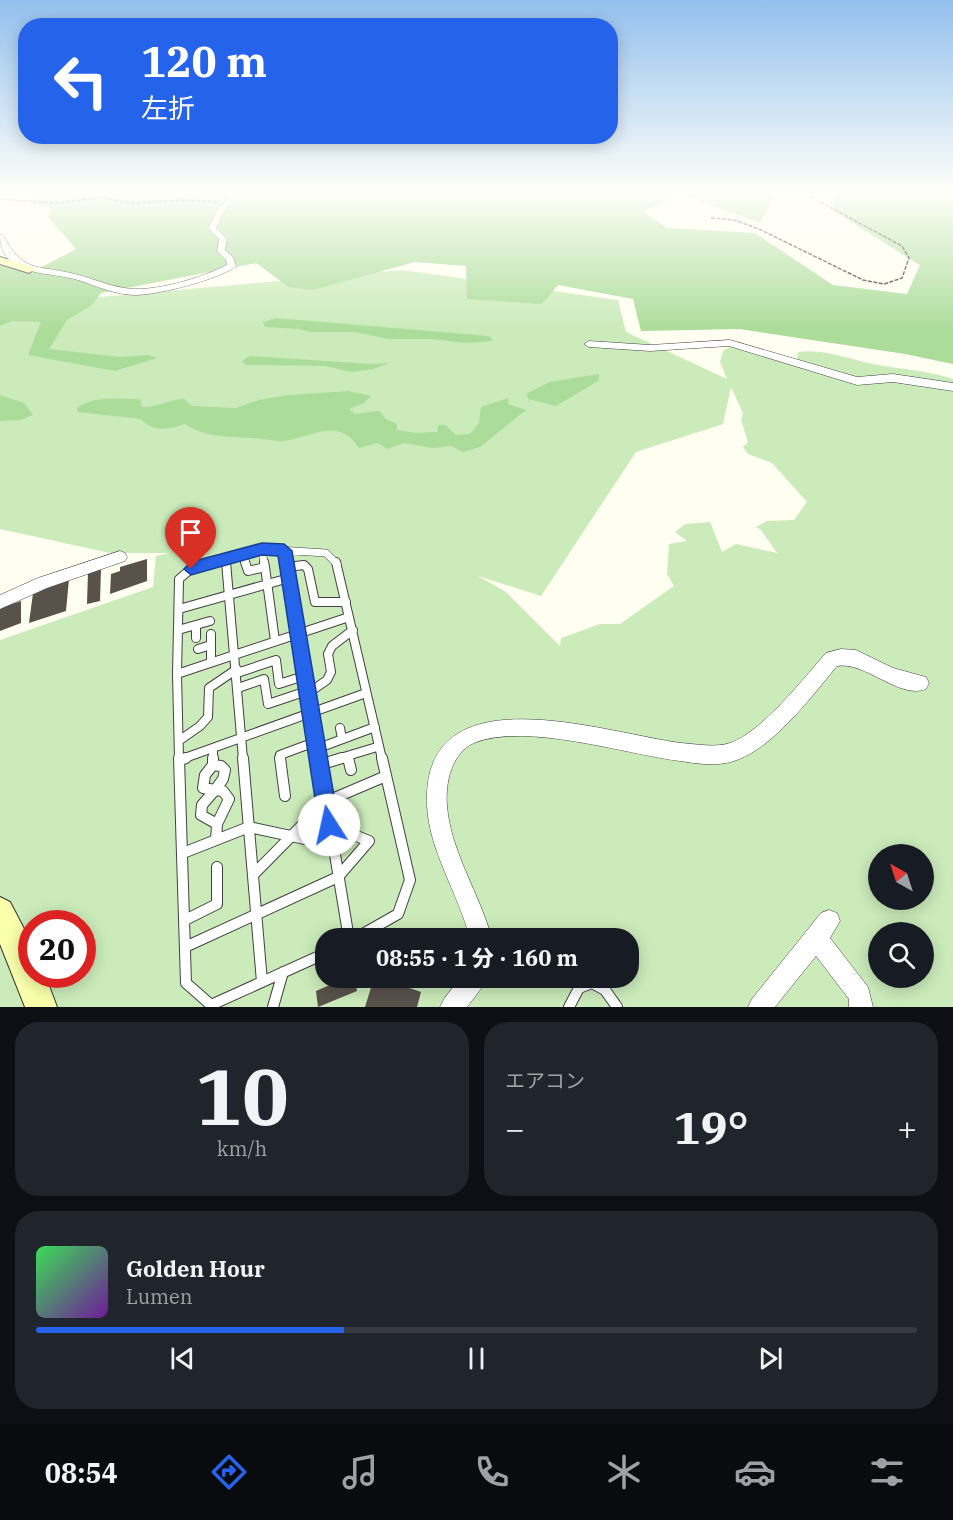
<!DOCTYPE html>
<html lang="ja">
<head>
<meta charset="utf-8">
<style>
	:root { --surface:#171b24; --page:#20242c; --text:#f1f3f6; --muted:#9ea1a6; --line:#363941; --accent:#2563eb }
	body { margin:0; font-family:"IBM Plex Serif","Noto Sans JP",serif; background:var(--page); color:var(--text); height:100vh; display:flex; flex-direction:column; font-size:22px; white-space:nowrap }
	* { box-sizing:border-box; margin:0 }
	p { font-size:20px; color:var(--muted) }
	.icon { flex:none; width:33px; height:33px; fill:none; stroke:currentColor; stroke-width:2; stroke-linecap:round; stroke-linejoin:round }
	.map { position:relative; height:1007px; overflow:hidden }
	.sheet { display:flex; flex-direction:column; gap:15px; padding:15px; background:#0d0f14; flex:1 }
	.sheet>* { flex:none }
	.top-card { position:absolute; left:18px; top:18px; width:600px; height:126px; border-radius:24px; box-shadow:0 3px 15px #0003; background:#2563eb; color:#fff; overflow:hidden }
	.needle { width:39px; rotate:321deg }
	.fabs { position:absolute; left:868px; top:844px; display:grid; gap:12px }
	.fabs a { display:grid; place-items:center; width:66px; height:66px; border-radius:50%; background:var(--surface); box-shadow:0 3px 15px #0003; font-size:30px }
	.speed { position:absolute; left:18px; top:910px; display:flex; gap:12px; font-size:30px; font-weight:700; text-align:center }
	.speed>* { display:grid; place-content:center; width:78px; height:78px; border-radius:50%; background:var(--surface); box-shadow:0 3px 15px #0003; line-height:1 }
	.speed .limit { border:9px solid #d22; background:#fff; color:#111 }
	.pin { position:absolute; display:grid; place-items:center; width:51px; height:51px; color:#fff; margin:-62px -26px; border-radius:50% 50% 50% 0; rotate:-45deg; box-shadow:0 0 6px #0007 }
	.pin .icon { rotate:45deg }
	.me { position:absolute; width:66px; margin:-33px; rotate:350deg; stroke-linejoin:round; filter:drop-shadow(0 0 4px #0008) }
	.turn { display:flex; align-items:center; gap:21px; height:126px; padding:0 24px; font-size:27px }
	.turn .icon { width:78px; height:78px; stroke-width:2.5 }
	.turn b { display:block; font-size:42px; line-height:51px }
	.big { font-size:45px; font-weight:800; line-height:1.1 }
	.sheet .card { flex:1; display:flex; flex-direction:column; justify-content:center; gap:9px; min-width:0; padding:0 21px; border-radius:24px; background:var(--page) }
	.sheet .dial { align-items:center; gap:0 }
	.dial b { font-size:78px; line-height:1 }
	.song { display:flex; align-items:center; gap:18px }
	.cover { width:72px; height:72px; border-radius:9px; background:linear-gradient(135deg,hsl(130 70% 55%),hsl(280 70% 35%)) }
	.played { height:6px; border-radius:3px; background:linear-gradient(90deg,var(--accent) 35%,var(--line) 35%) }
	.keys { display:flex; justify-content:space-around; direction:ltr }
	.heat { display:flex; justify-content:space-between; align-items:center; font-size:33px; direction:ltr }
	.sheet .tiles { flex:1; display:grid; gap:15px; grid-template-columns:1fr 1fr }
	.card:last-child { grid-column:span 2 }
	.trip { position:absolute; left:315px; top:928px; width:324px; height:60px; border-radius:24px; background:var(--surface); box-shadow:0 3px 15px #0003; font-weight:800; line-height:60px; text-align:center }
	.menu { display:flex; height:96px; justify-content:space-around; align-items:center; background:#090b0e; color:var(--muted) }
	.menu .icon { width:42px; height:42px }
	.menu .active { color:var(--accent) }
	.menu b { font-size:27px; color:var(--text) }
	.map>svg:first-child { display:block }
</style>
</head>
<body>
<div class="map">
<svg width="953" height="1007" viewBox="0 0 953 1007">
	<rect width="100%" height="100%" fill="#fffff1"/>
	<path fill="#cbebba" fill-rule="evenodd" d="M402,270L618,300L626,332L727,379L720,362L723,351L739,341L767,355L797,359L798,352C827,348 855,362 884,366C909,370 929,371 953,379V1007H0V640L153,587L156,556L170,553H110L0,529V306ZM731,387L743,413L741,420L748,442L743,447L748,454L772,463L807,502L794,520L767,521L756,527L761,530L777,553L736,544L722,552L710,522L685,524L675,532L687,541L669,544L667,574L674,586L620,624H600L561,638L560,646L506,592L478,576L541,596L636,452L723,424ZM879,855H924V900H879ZM32,924H82V975H32ZM879,933H924V978H879ZM326,939H628V978H326Z"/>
	<path fill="#abdc99" d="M0,191H777L760,223L686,196L642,211L667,228L755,233L833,285L907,294L920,265L830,209L841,191H953V364L905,354L739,329L641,331L633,299L558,285L542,304L467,299L466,266L415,262L313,290L289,287L256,263L101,293L92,305L67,320L49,349L120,357L148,355L157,358L115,371L28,355L41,322L12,321L0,326V265L32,272L76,249L48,217L52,208L30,204L26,198L0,197Z
		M276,318L489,336L493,341L467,343L431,339H389L355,332H311L299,329L265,327L263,322Z
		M250,356L371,364L389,363L373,369L352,372L325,366L246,365L242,361Z
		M599,374V380L593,384L556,406L528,399L527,393L550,382Z
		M348,391L371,396L364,403L349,409L355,414L379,411L386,419L397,424V430L415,433L437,432L438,425H445L456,435L470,434L479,423L481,407L508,398V404L526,410L480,447L463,452L451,446L432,448L404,443L387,449L378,443L359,448C338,416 313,437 284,441C276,442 269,439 261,439C236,436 206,439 185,424C170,429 153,433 141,419L78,412L77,408C94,395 120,399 140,399L142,407C158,408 169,399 184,399L192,406L236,408L259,400L289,395Z
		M0,395L24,403L33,415L21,420L0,421Z"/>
	<path fill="#58524b" d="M147,559V581L110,594L111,574L120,571V567Z
		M101,569L100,601L87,604L88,572Z
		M69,579L66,611L29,623L33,593Z
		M21,601V623L0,631V608Z
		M346,978H355L357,991L318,1007L316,991Z
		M374,978H381L421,992L417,1007H365Z"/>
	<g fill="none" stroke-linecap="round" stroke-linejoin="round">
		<defs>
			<path id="lane-far2" d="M262,549L264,564
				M284,551L286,564
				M243,554L246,564
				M226,559V564
				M210,564L262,549L326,553L337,564"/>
			<path id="lane-far1" d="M226,562L243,759
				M245,562L248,571L265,567L275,641
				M264,562L265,567
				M286,562L319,759
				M336,562L382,759
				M287,567L304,565L308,569L315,602H346
				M179,609L289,578
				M196,625V638
				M178,630L210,621
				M211,634V662
				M198,649L211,645
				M237,673L276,660L279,684L304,676
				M177,674L349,617
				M238,688L264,679L268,704L307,691
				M307,694L327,680L331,672L328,654L332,646L353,630
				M340,728L342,739
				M180,740L200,726L208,717L209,688L237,669
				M213,748V759
				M316,749L375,727
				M348,756L349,759
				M179,759L177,674L179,579L191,569L216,562
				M182,759L366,693
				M281,759L280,755L315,742
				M337,759L377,747"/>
			<path id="lane" d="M179,758L186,983L211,1005L326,953
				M213,758V765L221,766L225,770L223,779L215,790L223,791L229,799L217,824L216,840
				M243,758L262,982
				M280,758L285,796
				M319,758L349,939
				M348,758L351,770
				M180,760L186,758
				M213,765L205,775L203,788L215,790L202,805L201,815L217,824
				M319,765L342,758
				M183,853L249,827L333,845
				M253,875L325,802L386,776
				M185,920L217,904V867
				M354,939L398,914L410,880L382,758
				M185,947L338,877L369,841L329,825
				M273,1007L283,972
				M569,1007L579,988L592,983L605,990L617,1007"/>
			<path id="street" d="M234,191H241L224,212L216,228L227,239L225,250L233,257L236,266C221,279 157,295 136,295C115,295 97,286 78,280C49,271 0,278 0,235H3C23,272 34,265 71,273C89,277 106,285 124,288C153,293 201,278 227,265L226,260L217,251L219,239L208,228L218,209Z
				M730,340L857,377L893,374L953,383V391L893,382L857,385L729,346L650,351L589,347L584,344L589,341L650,345Z
				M120,551L125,553L127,557L125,561L47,588L0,609V595L38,578Z
				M841,649L856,650L893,668L926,677L929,683L926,689C900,700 865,661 837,666C811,697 768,756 726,763C711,766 694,763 680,761C625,754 525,722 474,743C451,753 445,784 447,806C451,853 480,894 492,939H470C459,894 429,852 427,805C421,669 604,733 681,743C696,744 716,748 730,743C762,732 803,679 826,653Z
				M829,910L837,913L840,921L830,938L868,987L873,1007H849V999L816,956L775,1007H748L752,999L821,913Z
				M460,978H487L483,986L467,1007H440L444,999Z"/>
			<path id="secondary" d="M0,257L33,267L35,269L29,273L0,264Z
				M0,897L10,902L32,944V975H45L57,1007H25L0,944Z"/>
		</defs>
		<use href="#lane-far2" stroke="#424242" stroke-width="8"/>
		<use href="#lane-far1" stroke="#424242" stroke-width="10"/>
		<use href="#lane" stroke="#424242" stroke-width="12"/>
		<use href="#street" stroke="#424242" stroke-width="1"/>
		<use href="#secondary" stroke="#313131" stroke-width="2"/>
		<path stroke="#313131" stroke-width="1.5" stroke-dasharray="4 1.5" stroke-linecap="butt" d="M0,199L58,203L102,197L129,203L189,200L217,202
			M711,218L734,220L759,229L863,280L884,284L902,278L909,258L902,246L800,191"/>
		<use href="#lane-far2" stroke="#fff" stroke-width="7"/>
		<use href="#lane-far1" stroke="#fff" stroke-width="8"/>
		<use href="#lane" stroke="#fff" stroke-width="10"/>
		<use href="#street" fill="#fff" fill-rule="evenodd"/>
		<use href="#secondary" fill="#faffac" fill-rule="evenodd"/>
	</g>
	<linearGradient id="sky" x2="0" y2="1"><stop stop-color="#93c0ee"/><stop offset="0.58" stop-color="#fffff9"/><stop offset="1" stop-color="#fffff9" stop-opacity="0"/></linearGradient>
	<rect width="953" height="332" fill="url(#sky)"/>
	<path fill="#2563eb" stroke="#184099" stroke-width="1.5" d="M262,543L284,544L292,551L339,825L336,833L329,836L322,833L319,825L278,556L262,555L191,575L184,569L191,562Z"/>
</svg>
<div class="fabs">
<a><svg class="needle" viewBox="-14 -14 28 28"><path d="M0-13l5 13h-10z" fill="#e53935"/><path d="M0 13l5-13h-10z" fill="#9ea1a6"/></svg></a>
<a><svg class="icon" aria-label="search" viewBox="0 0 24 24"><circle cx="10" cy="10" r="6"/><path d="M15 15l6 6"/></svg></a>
</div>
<div class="speed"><div class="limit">20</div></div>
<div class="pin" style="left:191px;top:569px;background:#d93025"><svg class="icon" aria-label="arrive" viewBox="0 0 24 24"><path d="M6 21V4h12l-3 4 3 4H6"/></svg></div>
<svg class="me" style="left:329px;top:825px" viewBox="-20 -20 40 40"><circle r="19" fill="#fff"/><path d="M0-13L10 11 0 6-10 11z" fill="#2563eb"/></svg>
<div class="trip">08:55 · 1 分 · 160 m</div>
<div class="top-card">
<div class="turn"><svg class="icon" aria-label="left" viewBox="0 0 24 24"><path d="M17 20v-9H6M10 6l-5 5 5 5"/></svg><div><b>120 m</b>左折</div></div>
</div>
</div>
<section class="sheet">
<div class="tiles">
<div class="card dial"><b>10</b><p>km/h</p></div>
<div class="card"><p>エアコン</p>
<div class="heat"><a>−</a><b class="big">19°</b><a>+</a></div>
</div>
<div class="card">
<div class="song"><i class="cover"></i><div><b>Golden Hour</b><p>Lumen</p></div></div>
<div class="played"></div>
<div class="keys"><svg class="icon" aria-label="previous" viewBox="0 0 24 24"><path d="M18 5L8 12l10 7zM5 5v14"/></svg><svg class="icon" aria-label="pause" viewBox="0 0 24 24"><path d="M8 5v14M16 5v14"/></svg><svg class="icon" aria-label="next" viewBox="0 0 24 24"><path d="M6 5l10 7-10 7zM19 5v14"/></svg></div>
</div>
</div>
</section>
<nav class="menu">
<b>08:54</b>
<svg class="icon active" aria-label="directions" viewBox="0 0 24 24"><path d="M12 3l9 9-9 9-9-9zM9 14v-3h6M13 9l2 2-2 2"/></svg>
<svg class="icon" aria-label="music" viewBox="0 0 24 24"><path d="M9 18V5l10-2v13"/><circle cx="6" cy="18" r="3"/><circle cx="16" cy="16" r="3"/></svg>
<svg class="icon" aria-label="phone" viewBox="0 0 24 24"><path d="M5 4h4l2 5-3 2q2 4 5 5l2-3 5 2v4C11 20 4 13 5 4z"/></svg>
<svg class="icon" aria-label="climate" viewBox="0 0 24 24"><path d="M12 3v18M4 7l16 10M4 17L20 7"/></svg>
<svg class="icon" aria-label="car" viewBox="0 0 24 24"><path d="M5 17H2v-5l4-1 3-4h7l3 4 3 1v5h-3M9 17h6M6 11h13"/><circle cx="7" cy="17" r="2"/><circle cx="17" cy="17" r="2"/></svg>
<svg class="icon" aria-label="filters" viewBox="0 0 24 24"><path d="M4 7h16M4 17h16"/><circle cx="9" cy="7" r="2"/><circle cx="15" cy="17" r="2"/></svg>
</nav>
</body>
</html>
